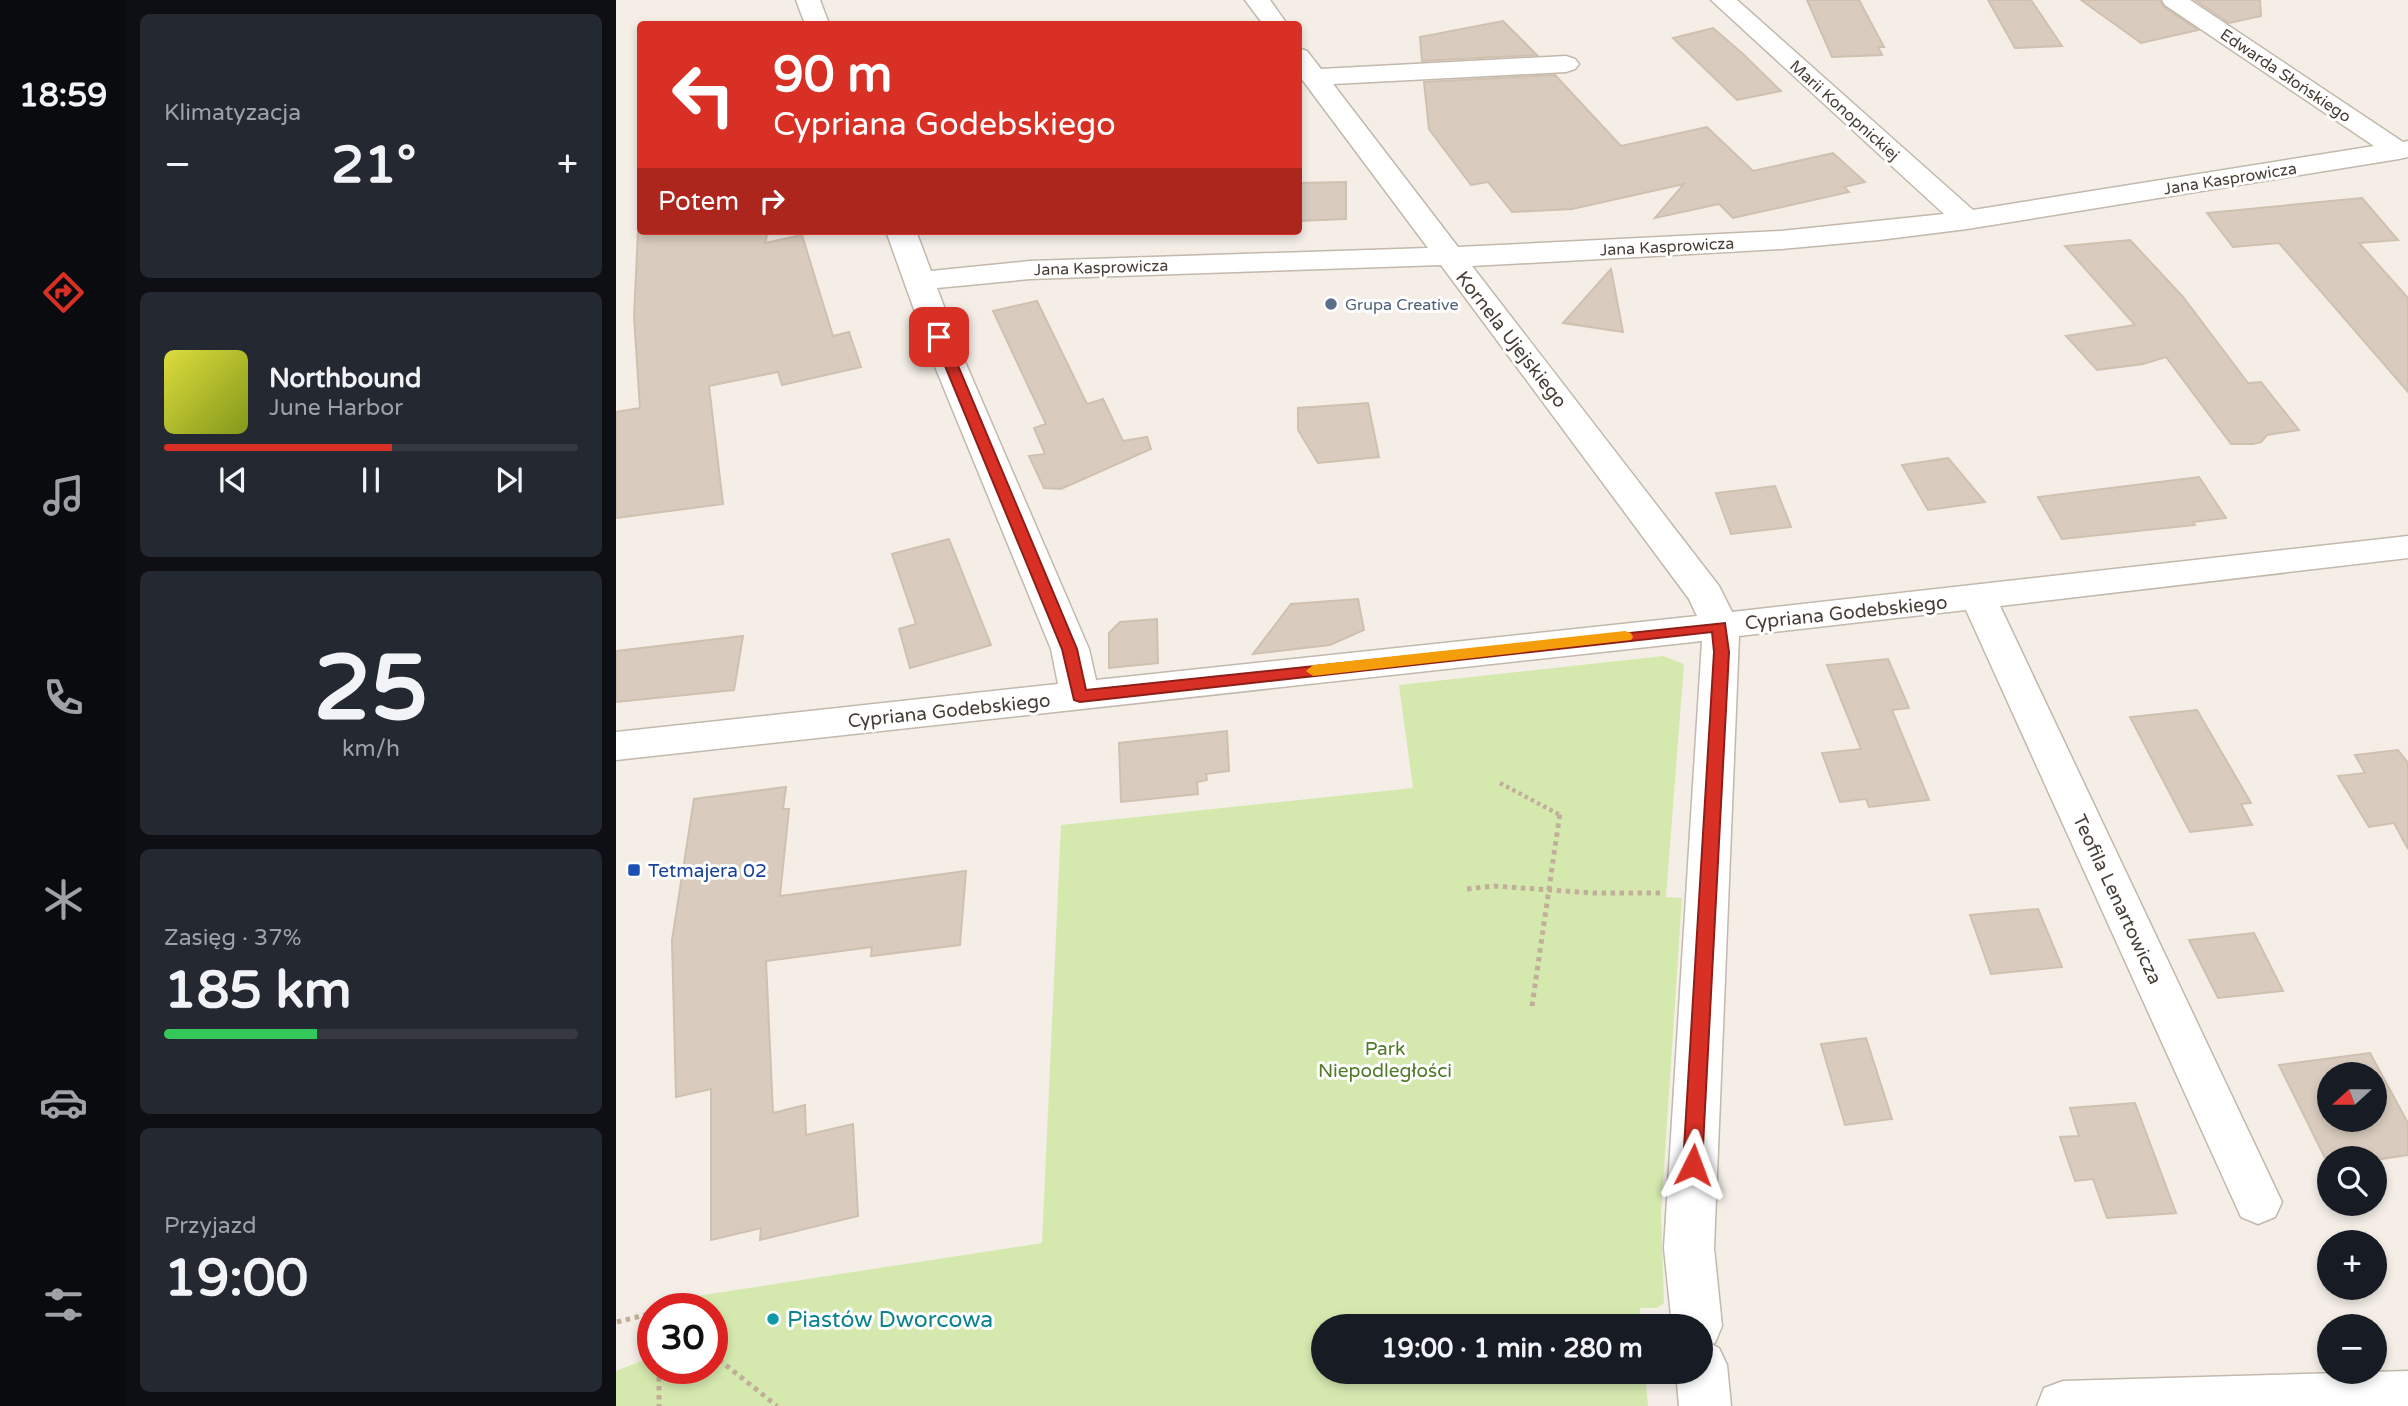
<!DOCTYPE html>
<html lang="pl">
<head>
<meta charset="utf-8">
<style>
	:root { --surface:#171b24; --page:#242831; --text:#f1f3f6; --muted:#9ea1a6; --line:#363941; --accent:#d93025 }
	body { margin:0; font-family:"Varela Round",sans-serif; background:var(--page); color:var(--text); height:100vh; display:flex; flex-direction:column; font-size:26px; white-space:nowrap }
	* { box-sizing:border-box; margin:0 }
	p { font-size:23px; color:var(--muted) }
	.icon { flex:none; width:38px; height:38px; fill:none; stroke:currentColor; stroke-width:2; stroke-linecap:round; stroke-linejoin:round }
	.map { position:relative; flex:1; overflow:hidden }
	.sheet { display:flex; flex-direction:column; gap:14px; padding:14px; background:#0d0f14; width:490px }
	.sheet>* { flex:none }
	.hud { position:absolute; left:21px; top:21px; width:665px; height:214px; border-radius:7px; box-shadow:0 4px 10px #0003; background:#d93025; color:#fff; overflow:hidden }
	.needle { width:46px; rotate:249deg }
	.buttons { position:absolute; left:1701px; top:1062px; display:grid; gap:14px }
	.buttons a { display:grid; place-items:center; width:70px; height:70px; border-radius:50%; background:var(--surface); box-shadow:0 4px 10px #0003; font-size:35px }
	.speed { position:absolute; left:21px; top:1293px; display:flex; gap:14px; font-size:35px; font-weight:700; text-align:center }
	.speed>* { display:grid; place-content:center; width:91px; height:91px; border-radius:50%; background:var(--surface); box-shadow:0 4px 10px #0003; line-height:1 }
	.speed .limit { border:10px solid #d22; background:#fff; color:#111 }
	.pin { position:absolute; display:grid; place-items:center; width:60px; height:60px; color:#fff; margin:-30px; border-radius:14px; box-shadow:0 4px 10px #0006 }
	.me { position:absolute; width:77px; margin:-38px; rotate:3deg; stroke-linejoin:round; filter:drop-shadow(0 0 5px #0008) }
	.turn { display:flex; align-items:center; gap:24px; height:147px; padding:0 21px; font-size:32px }
	.turn .icon { width:91px; height:91px; stroke-width:2.5 }
	.turn b { display:block; font-size:49px; line-height:60px }
	.then { display:flex; align-items:center; height:66px; padding:0 21px; background:#0003; gap:14px; font-size:26px }
	.big { font-size:52px; font-weight:700; line-height:1.1 }
	.sheet .card { flex:1; display:flex; flex-direction:column; justify-content:center; gap:10px; min-width:0; padding:0 24px; border-radius:10px; background:var(--page) }
	.sheet .dial { align-items:center; gap:0 }
	.dial b { font-size:91px; line-height:1 }
	.song { display:flex; align-items:center; gap:21px }
	.cover { width:84px; height:84px; border-radius:10px; background:linear-gradient(135deg,hsl(60 70% 55%),hsl(70 70% 35%)) }
	.played { height:7px; border-radius:4px; background:linear-gradient(90deg,var(--accent) 55%,var(--line) 55%) }
	.keys { display:flex; justify-content:space-around; direction:ltr }
	.heat { display:flex; justify-content:space-between; align-items:center; font-size:38px; direction:ltr }
	.charge { height:10px; border-radius:5px; background:linear-gradient(90deg,#34c759 37%,var(--line) 0) }
	.trip { position:absolute; left:695px; top:1314px; width:402px; height:70px; border-radius:35px; background:var(--surface); box-shadow:0 4px 10px #0003; font-weight:700; line-height:70px; text-align:center }
	main { display:flex; flex:1; min-height:0 }
	.tabs { display:flex; flex-direction:column; width:126px; justify-content:space-around; align-items:center; background:#090b0e; color:var(--muted) }
	.tabs .icon { width:49px; height:49px }
	.tabs .active { color:var(--accent) }
	.tabs b { font-size:32px; color:var(--text) }
	.map>svg:first-child { display:block }
</style>
</head>
<body>
<main>
<nav class="tabs">
<b>18:59</b>
<svg class="icon active" aria-label="directions" viewBox="0 0 24 24"><path d="M12 3l9 9-9 9-9-9zM9 14v-3h6M13 9l2 2-2 2"/></svg>
<svg class="icon" aria-label="music" viewBox="0 0 24 24"><path d="M9 18V5l10-2v13"/><circle cx="6" cy="18" r="3"/><circle cx="16" cy="16" r="3"/></svg>
<svg class="icon" aria-label="phone" viewBox="0 0 24 24"><path d="M5 4h4l2 5-3 2q2 4 5 5l2-3 5 2v4C11 20 4 13 5 4z"/></svg>
<svg class="icon" aria-label="climate" viewBox="0 0 24 24"><path d="M12 3v18M4 7l16 10M4 17L20 7"/></svg>
<svg class="icon" aria-label="car" viewBox="0 0 24 24"><path d="M5 17H2v-5l4-1 3-4h7l3 4 3 1v5h-3M9 17h6M6 11h13"/><circle cx="7" cy="17" r="2"/><circle cx="17" cy="17" r="2"/></svg>
<svg class="icon" aria-label="filters" viewBox="0 0 24 24"><path d="M4 7h16M4 17h16"/><circle cx="9" cy="7" r="2"/><circle cx="15" cy="17" r="2"/></svg>
</nav>
<section class="sheet">
<div class="card"><p>Klimatyzacja</p>
<div class="heat"><a>−</a><b class="big">21°</b><a>+</a></div>
</div>
<div class="card">
<div class="song"><i class="cover"></i><div><b>Northbound</b><p>June Harbor</p></div></div>
<div class="played"></div>
<div class="keys"><svg class="icon" aria-label="previous" viewBox="0 0 24 24"><path d="M18 5L8 12l10 7zM5 5v14"/></svg><svg class="icon" aria-label="pause" viewBox="0 0 24 24"><path d="M8 5v14M16 5v14"/></svg><svg class="icon" aria-label="next" viewBox="0 0 24 24"><path d="M6 5l10 7-10 7zM19 5v14"/></svg></div>
</div>
<div class="card dial"><b>25</b><p>km/h</p></div>
<div class="card"><p>Zasięg · 37%</p><b class="big">185 km</b><div class="charge"></div></div>
<div class="card"><p>Przyjazd</p><b class="big">19:00</b></div>
</section>
<div class="map">
<svg width="1792" height="1406" viewBox="0 0 1792 1406">
	<rect width="100%" height="100%" fill="#f4eee7"/>
	<path fill="#d5e9af" d="M1047,656L1068,664L1050,897L1066,898L1045,1213L1048,1303L1041,1308H1024L1025,1326H707V1372H1029L1032,1406H0V1371L28,1360V1341L37,1324V1368H96V1309H44L48,1301L426,1243L445,825L797,788L783,685Z"/>
	<path fill="#d9ccbf" stroke="#d0c0af" stroke-width="2" fill-rule="evenodd" d="M1191,0H1243L1268,47H1262L1266,55L1216,57Z
		M1372,0H1415L1446,46L1399,48Z
		M1465,0H1544L1548,7L1582,30L1525,43Z
		M1579,0H1644L1645,16L1613,23Z
		M887,21L921,55L806,61L804,37Z
		M1097,28L1127,54L1165,91L1121,100L1057,38Z
		M939,75L1005,146L1091,127L1137,171L1217,153L1249,182L1228,187L1233,192L1117,218L1103,204L1039,218L1068,184L956,209L896,212L872,182L855,185L813,129L808,82Z
		M730,182V219L682,221V183Z
		M1746,198L1782,240L1743,243L1792,298V392L1663,243L1617,247L1591,213Z
		M22,231H152L149,243L186,235L217,336L233,332L245,367L166,385L162,372L93,386L107,504L0,518V412L24,408L18,317Z
		M1514,240L1567,297L1632,383L1645,382L1683,430L1651,435L1645,442L1637,444H1615L1550,357L1527,364L1481,370L1450,336L1519,325L1449,246Z
		M995,269L1007,332L947,323Z
		M421,301L471,404L487,399L507,441L531,437L535,449L445,489L428,488L413,456L429,454L418,428L430,424L377,311Z
		M752,403L763,457L702,463L682,430V408Z
		M1332,458L1369,502L1312,510L1286,465Z
		M1583,477L1610,518L1577,522L1579,525L1446,539L1422,497Z
		M1159,486L1175,527L1115,534L1100,493Z
		M333,539L375,645L294,668L283,629L300,624L276,554Z
		M742,599L748,630L714,645L637,654L675,604Z
		M541,619L542,663L493,668V633L504,622Z
		M127,636L118,690L0,702V651Z
		M1272,659L1293,708L1276,710L1313,800L1253,807L1250,799L1224,802L1206,753L1245,749L1211,665Z
		M1581,710L1635,803L1625,804L1636,825L1574,832L1514,717Z
		M611,731L613,771L590,774L591,780L581,782L582,794L505,802L503,743Z
		M1782,750L1792,763V849L1778,823L1753,827L1722,776L1749,773L1739,755Z
		M170,787L167,809H173L164,896L350,871L344,945L255,956L256,947L150,961L157,1113L189,1105L190,1135L237,1124L242,1216L144,1240L145,1228L95,1240V1089L60,1097L56,940L78,799Z
		M1422,909L1446,967L1375,974L1354,915Z
		M1638,933L1667,991L1602,998L1573,940Z
		M1250,1038L1276,1119L1229,1125L1205,1044Z
		M1754,1053L1792,1123V1155L1759,1160L1713,1158V1166L1663,1065ZM1713,1074H1759V1120H1713Z
		M1519,1103L1560,1213L1491,1218L1477,1179L1459,1181L1444,1137L1463,1136L1454,1108Z"/>
	<g fill="none" stroke-linecap="round" stroke-linejoin="round">
		<defs>
			<path id="minor" d="M180,0H204L213,24H189Z
				M629,0H654L671,24H647Z
				M1095,0H1121L1357,210L1758,146L1549,5L1546,0H1574L1787,142L1792,141V157L1783,159L1351,229L1263,240L1165,249L856,266L1103,586L1116,612L1792,536V558L1384,606L1666,1202L1659,1217L1642,1224L1625,1217L1350,610L1123,636L1098,1248L1106,1326L1099,1343L1095,1344L1103,1348L1111,1365L1115,1406H1063L1060,1372H1085V1326H1056L1048,1248L1086,641L0,760V732L442,684L435,649L315,357L270,231H300L315,271L414,261L812,248L682,74V48L691,51L705,69L950,56L959,59L963,64L959,69L950,72L717,84L842,247L1165,231L1328,214ZM825,265L1073,599L1081,616L480,680L473,649L347,357L321,288L414,279Z
				M1792,1371V1406H1421L1428,1388L1447,1381Z"/>
		</defs>
		<use href="#minor" stroke="#c2b8ac" stroke-width="3"/>
		<path stroke="#c1af9a" stroke-width="4.5" stroke-dasharray="3.5 3.5" stroke-linecap="butt" d="M884,783L944,815"/>
		<path stroke="#c1af9a" stroke-width="5" stroke-dasharray="4.5 4.5" stroke-linecap="butt" d="M851,889L878,886L977,893H1046
			M916,1006L944,813
			M1,1322L37,1313
			M96,1354L161,1406
			M43,1368V1406"/>
		<use href="#minor" fill="#fff" fill-rule="evenodd"/>
	</g>
	<path fill="#d93025" stroke="#8d1f18" stroke-width="2" d="M323,333L330,337L461,649L470,690L1109,623L1113,652L1086,1165L1084,1171L1077,1173L1070,1171L1067,1165L1098,652L1096,632L464,702L458,700L446,649L317,337Z"/>
	<path fill="#f59e0b" d="M1009,631L1015,633L1017,637L1015,640L697,676L690,671L697,665Z"/>
	<circle fill="#5c6f8a" stroke="#fff" stroke-width="2.5" cx="715" cy="304" r="7"/>
	<rect fill="#1a4fb4" stroke="#fff" stroke-width="2.5" x="11" y="863" width="14" height="14" rx="3.5"/>
	<circle fill="#0f9aa8" stroke="#fff" stroke-width="2.5" cx="157" cy="1319" r="7"/>
	<g text-anchor="middle" stroke-width="6" stroke-linejoin="round" paint-order="stroke">
		<g font-size="16" fill="#473e36" stroke="#fff">
			<text transform="translate(1670 75) rotate(34)" y="6">Edwarda Słońskiego</text>
			<text transform="translate(1229 110) rotate(42)" y="6">Marii Konopnickiej</text>
			<text transform="translate(1614 178) rotate(-9)" y="6">Jana Kasprowicza</text>
			<text transform="translate(1051 246) rotate(-3)" y="6">Jana Kasprowicza</text>
			<text transform="translate(485 267) rotate(-2)" y="6">Jana Kasprowicza</text>
		</g>
		<g font-size="16" fill="#4e5e75" stroke="#fff" text-anchor="start">
			<text x="729" y="310">Grupa Creative</text>
		</g>
		<g font-size="19" fill="#473e36" stroke="#fff">
			<text transform="translate(896 339) rotate(52)" y="7">Kornela Ujejskiego</text>
			<text transform="translate(1230 612) rotate(-6)" y="7">Cypriana Godebskiego</text>
			<text transform="translate(333 710) rotate(-6)" y="7">Cypriana Godebskiego</text>
			<text transform="translate(1502 899) rotate(65)" y="7">Teofila Lenartowicza</text>
		</g>
		<g font-size="19" fill="#164399" stroke="#fff" text-anchor="start">
			<text x="32" y="877">Tetmajera 02</text>
		</g>
		<g font-size="19" fill="#507a28" stroke="#fff">
			<text x="769" y="1055">Park<tspan x="769" dy="22">Niepodległości</tspan></text>
		</g>
		<g font-size="23" fill="#0d838f" stroke="#fff" text-anchor="start">
			<text x="171" y="1327">Piastów Dworcowa</text>
		</g>
	</g>
</svg>
<div class="buttons">
<a><svg class="needle" viewBox="-14 -14 28 28"><path d="M0-13l5 13h-10z" fill="#e53935"/><path d="M0 13l5-13h-10z" fill="#9ea1a6"/></svg></a>
<a><svg class="icon" aria-label="search" viewBox="0 0 24 24"><circle cx="10" cy="10" r="6"/><path d="M15 15l6 6"/></svg></a>
<a>+</a>
<a>−</a>
</div>
<div class="speed"><div class="limit">30</div></div>
<div class="pin" style="left:323px;top:337px;background:#d93025"><svg class="icon" aria-label="arrive" viewBox="0 0 24 24"><path d="M6 21V4h12l-3 4 3 4H6"/></svg></div>
<svg class="me" style="left:1077px;top:1165px" viewBox="-20 -20 40 40"><path d="M0-17L14 15 0 8-14 15z" fill="#d93025" stroke="#fff" stroke-width="4"/></svg>
<div class="trip">19:00 · 1 min · 280 m</div>
<div class="hud">
<div class="turn"><svg class="icon" aria-label="left" viewBox="0 0 24 24"><path d="M17 20v-9H6M10 6l-5 5 5 5"/></svg><div><b>90 m</b>Cypriana Godebskiego</div></div>
<div class="then">Potem<svg class="icon" aria-label="right" viewBox="0 0 24 24"><path d="M7 20v-9h11M14 6l5 5-5 5"/></svg></div>
</div>
</div>
</main>
</body>
</html>
